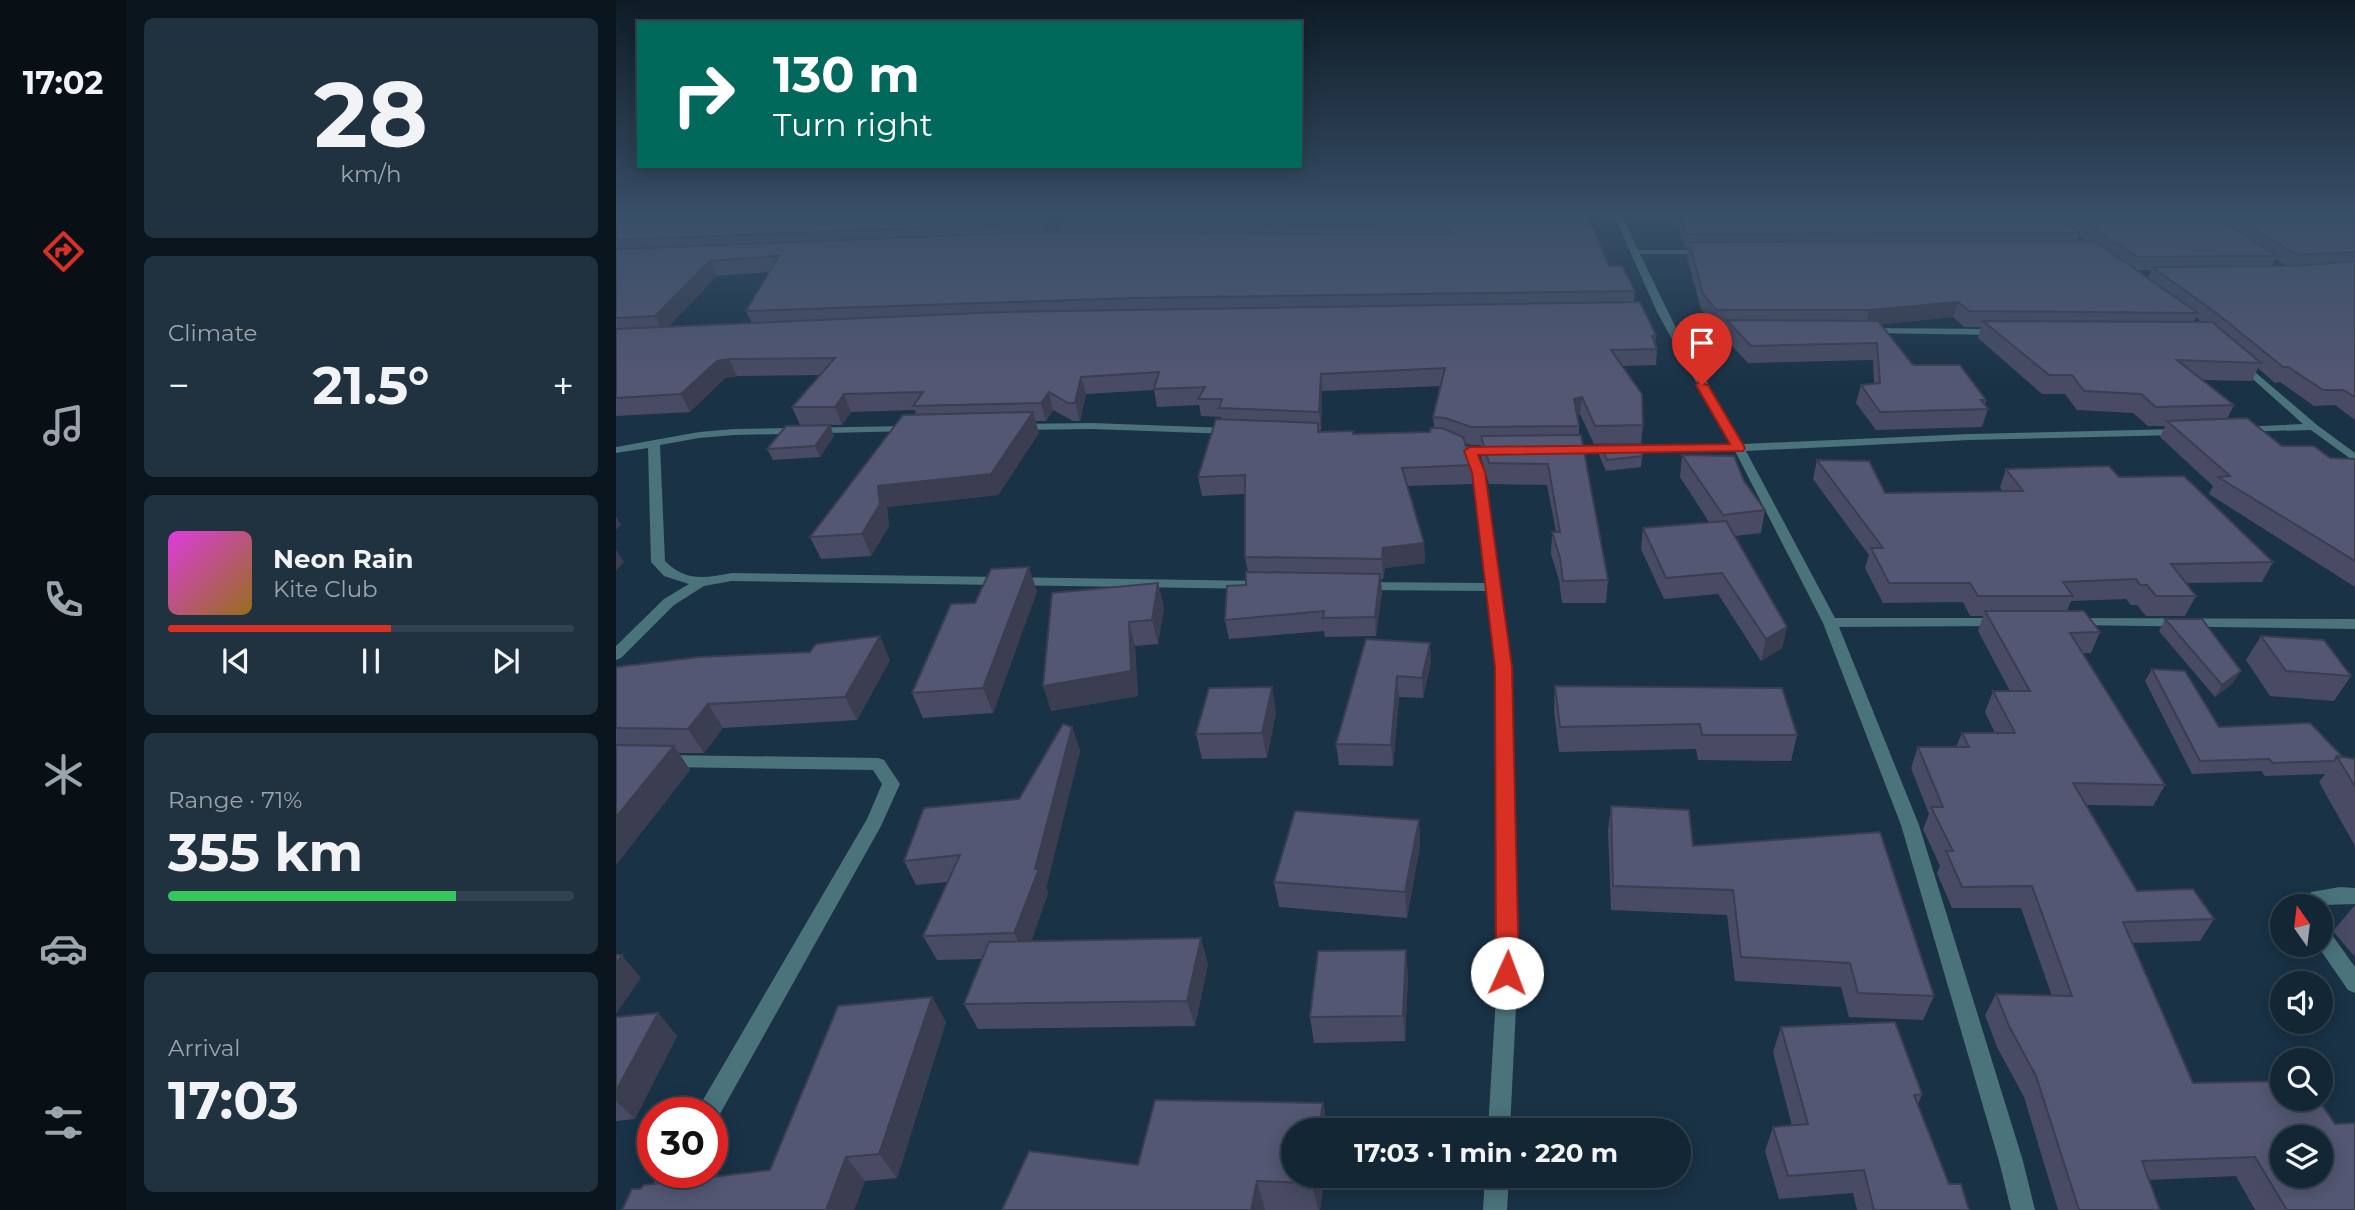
<!DOCTYPE html>
<html lang="en">
<head>
<meta charset="utf-8">
<style>
	:root { --surface:#132634; --page:#203240; --text:#f1f3f6; --muted:#9da5ac; --line:#32434f; --accent:#d93025 }
	body { margin:0; font-family:Montserrat,sans-serif; background:var(--page); color:var(--text); height:100vh; display:flex; flex-direction:column; font-size:26px; white-space:nowrap }
	* { box-sizing:border-box; margin:0 }
	p { font-size:23px; color:var(--muted) }
	.icon { flex:none; width:38px; height:38px; fill:none; stroke:currentColor; stroke-width:2; stroke-linecap:round; stroke-linejoin:round }
	.map { position:relative; flex:1; overflow:hidden }
	.drawer { display:flex; flex-direction:column; gap:18px; padding:18px; background:#0a151d; width:490px }
	.drawer>* { flex:none }
	.top-card { position:absolute; left:21px; top:21px; width:665px; height:147px; border-radius:0px; box-shadow:0 4px 18px #0003,0 0 0 2px var(--line); background:#00695c; color:#fff; overflow:hidden }
	.needle { width:46px; rotate:346deg }
	.buttons { position:absolute; left:1654px; top:894px; display:grid; gap:14px }
	.buttons a { display:grid; place-items:center; width:63px; height:63px; border-radius:50%; background:var(--surface); box-shadow:0 4px 18px #0003,0 0 0 2px var(--line); font-size:35px }
	.speed { position:absolute; left:21px; top:1097px; display:flex; gap:14px; font-size:35px; font-weight:700; text-align:center }
	.speed>* { display:grid; place-content:center; width:91px; height:91px; border-radius:50%; background:var(--surface); box-shadow:0 4px 18px #0003,0 0 0 2px var(--line); line-height:1 }
	.speed .limit { border:10px solid #d22; background:#fff; color:#111 }
	.pin { position:absolute; display:grid; place-items:center; width:60px; height:60px; color:#fff; margin:-72px -30px; border-radius:50% 50% 50% 0; rotate:-45deg; box-shadow:0 0 7px #0007 }
	.pin .icon { rotate:45deg }
	.me { position:absolute; width:77px; margin:-38px; rotate:2deg; stroke-linejoin:round; filter:drop-shadow(0 0 5px #0008) }
	.turn { display:flex; align-items:center; gap:24px; height:147px; padding:0 21px; font-size:32px }
	.turn .icon { width:91px; height:91px; stroke-width:2.5 }
	.turn b { display:block; font-size:49px; line-height:60px }
	.big { font-size:52px; font-weight:700; line-height:1.1 }
	.drawer .tile { flex:1; display:flex; flex-direction:column; justify-content:center; gap:10px; min-width:0; padding:0 24px; border-radius:10px; background:var(--page) }
	.drawer .dial { align-items:center; gap:0 }
	.dial b { font-size:91px; line-height:1 }
	.song { display:flex; align-items:center; gap:21px }
	.cover { width:84px; height:84px; border-radius:10px; background:linear-gradient(135deg,hsl(300 70% 55%),hsl(40 70% 35%)) }
	.played { height:7px; border-radius:4px; background:linear-gradient(90deg,var(--accent) 55%,var(--line) 55%) }
	.keys { display:flex; justify-content:space-around; direction:ltr }
	.heat { display:flex; justify-content:space-between; align-items:center; font-size:38px; direction:ltr }
	.charge { height:10px; border-radius:5px; background:linear-gradient(90deg,#34c759 71%,var(--line) 0) }
	.trip { position:absolute; left:665px; top:1118px; width:410px; height:70px; border-radius:35px; background:var(--surface); box-shadow:0 4px 18px #0003,0 0 0 2px var(--line); font-weight:700; line-height:70px; text-align:center }
	main { display:flex; flex:1; min-height:0 }
	.tab-bar { display:flex; flex-direction:column; width:126px; justify-content:space-around; align-items:center; background:#080f15; color:var(--muted) }
	.tab-bar .icon { width:49px; height:49px }
	.tab-bar .on { color:var(--accent) }
	.tab-bar b { font-size:32px; color:var(--text) }
	.map>svg:first-child { display:block }
</style>
</head>
<body>
<main>
<nav class="tab-bar">
<b>17:02</b>
<svg class="icon on" aria-label="directions" viewBox="0 0 24 24"><path d="M12 3l9 9-9 9-9-9zM9 14v-3h6M13 9l2 2-2 2"/></svg>
<svg class="icon" aria-label="music" viewBox="0 0 24 24"><path d="M9 18V5l10-2v13"/><circle cx="6" cy="18" r="3"/><circle cx="16" cy="16" r="3"/></svg>
<svg class="icon" aria-label="phone" viewBox="0 0 24 24"><path d="M5 4h4l2 5-3 2q2 4 5 5l2-3 5 2v4C11 20 4 13 5 4z"/></svg>
<svg class="icon" aria-label="climate" viewBox="0 0 24 24"><path d="M12 3v18M4 7l16 10M4 17L20 7"/></svg>
<svg class="icon" aria-label="car" viewBox="0 0 24 24"><path d="M5 17H2v-5l4-1 3-4h7l3 4 3 1v5h-3M9 17h6M6 11h13"/><circle cx="7" cy="17" r="2"/><circle cx="17" cy="17" r="2"/></svg>
<svg class="icon" aria-label="filters" viewBox="0 0 24 24"><path d="M4 7h16M4 17h16"/><circle cx="9" cy="7" r="2"/><circle cx="15" cy="17" r="2"/></svg>
</nav>
<section class="drawer">
<div class="tile dial"><b>28</b><p>km/h</p></div>
<div class="tile"><p>Climate</p>
<div class="heat"><a>−</a><b class="big">21.5°</b><a>+</a></div>
</div>
<div class="tile">
<div class="song"><i class="cover"></i><div><b>Neon Rain</b><p>Kite Club</p></div></div>
<div class="played"></div>
<div class="keys"><svg class="icon" aria-label="previous" viewBox="0 0 24 24"><path d="M18 5L8 12l10 7zM5 5v14"/></svg><svg class="icon" aria-label="pause" viewBox="0 0 24 24"><path d="M8 5v14M16 5v14"/></svg><svg class="icon" aria-label="next" viewBox="0 0 24 24"><path d="M6 5l10 7-10 7zM19 5v14"/></svg></div>
</div>
<div class="tile"><p>Range · 71%</p><b class="big">355 km</b><div class="charge"></div></div>
<div class="tile"><p>Arrival</p><b class="big">17:03</b></div>
</section>
<div class="map">
<svg width="1739" height="1210" viewBox="0 0 1739 1210">
	<rect width="100%" height="100%" fill="#193246"/>
	<g fill="none" stroke-linecap="round" stroke-linejoin="round">
		<path fill="#4a737b" fill-rule="evenodd" d="M997,213H1005L1022,250H1090L1094,252L1090,254H1024L1060,328H1128L1133,331L1128,334H1063L1127,444L1353,434L1562,429L1568,432L1562,435L1353,440L1130,451L1219,618H1384L1391,622L1384,626L1223,627L1303,825L1407,1161L1419,1210H1395L1383,1161L1285,825L1207,623L1119,451L949,453L943,450L949,447L1115,445L1041,312Z
			M1253,328L1380,329L1385,332L1380,335L1250,333L1248,331Z
			M1626,361L1701,425L1739,453V462L1695,430L1621,432V428L1625,427L1687,424L1622,366V362Z
			M476,423L613,428L619,431L613,434L476,429L402,430L397,427L402,424Z
			M294,426L298,427V431L118,435L83,438L44,445L49,561C70,582 89,578 116,573L646,581L653,585L646,589L116,581L88,586L58,605L5,658L0,660V646L48,599L73,584L48,576L35,562L32,448L0,453V447L83,432L118,429Z
			M835,440L856,448H884L890,451L884,454H861L869,472L896,667L903,946L894,1130H872L883,946L880,667L871,591L747,590L740,586L747,582L870,583L857,472L849,453L829,443Z
			M1461,618L1739,619V629L1456,625L1454,622L1456,619Z
			M50,755L262,758L268,760L284,784L265,826L100,1121L96,1122V1113H81L84,1105L251,819L266,784L257,770L50,767L44,765L42,761L44,757Z
			M1724,887L1739,888V904L1708,905L1704,912V906H1689L1695,892Z
			M1704,926L1711,928L1739,967V993L1732,990L1701,945H1704Z
			M44,1172H70L49,1210H24Z
			M869,1176H893L891,1210H867Z"/>
	</g>
	<path fill="#484b63" fill-rule="evenodd" d="M0,213H971L993,266L1019,291L1018,302L1040,335L1039,343L1041,349L1040,365L1007,366L1027,425L1025,443L978,444L964,414L961,415L963,426V435L992,580L990,603H946L943,580L935,554L936,532H940L931,485L873,484L865,457V445H855L849,443L856,465V484L791,486L808,543L809,563L769,568L767,579H765L766,592L760,636L709,637L708,631L613,639L609,620L630,585L632,572L629,557V494L586,496L582,477L605,419V417L585,416L583,405L541,407L538,390L470,394L464,421H457L437,410L430,421H419L423,433L382,495L271,507L273,526L255,556L205,559L194,537L300,414L299,410L235,412L226,425H184L176,407L204,375L121,376L109,378L74,412L0,416ZM442,225L444,232H435ZM154,272L130,311L136,323L52,327L101,276ZM825,386L817,417L818,428L814,432L737,434L703,432V430H705L706,391Z
		M1025,213H1739V420L1719,405L1698,406L1664,382L1659,383L1642,368L1636,381L1586,380L1618,405L1611,419L1666,446L1714,458L1739,459V587L1593,494L1597,486L1544,437L1549,426H1532L1517,413L1461,410L1449,394H1426L1362,338L1365,327H1348L1337,317L1265,324L1297,365L1370,400L1369,405L1372,409L1366,427L1260,430L1240,403L1245,385L1258,383L1257,360L1132,363L1108,337L1110,326H1098L1085,309L1071,257L1072,247H1069L1062,222H1031ZM1463,236L1472,241H1461ZM1659,259L1671,266H1656ZM1521,270H1535L1532,278ZM1580,317L1586,322H1578Z
		M214,425L218,436L204,457L157,460L151,449Z
		M984,444L1026,456L1025,467L990,471L983,455Z
		M1066,455L1128,481L1149,510L1145,533L1119,536L1171,627L1166,648L1145,661L1102,594L1048,599L1025,549L1027,528L1093,522L1064,477Z
		M1201,460L1269,493L1386,491L1384,487L1390,469L1503,477L1657,562L1646,582L1570,583L1580,596L1569,616H1530L1521,605H1515L1510,599L1455,601L1451,611L1484,632L1475,653H1466L1549,785L1537,806L1470,805L1521,891L1598,919L1584,941L1516,943L1577,1083L1739,1210H1639L1620,1176L1533,1180L1544,1210H1442L1408,1097L1381,1047L1369,1015L1380,994L1436,996L1405,908H1336L1321,873L1324,866L1307,829L1313,814L1295,768L1302,747H1340L1346,733H1379L1369,712L1377,691H1394L1362,631L1367,616H1354L1347,602L1267,603L1249,568L1253,555L1197,479Z
		M421,591L377,713L307,718L296,693L359,603Z
		M436,593L548,607L542,644L519,646L522,696L435,711Z
		M1549,619L1617,683L1599,697L1543,631Z
		M1645,636L1735,676L1718,701L1654,696L1630,660Z
		M750,639L815,663L807,698L783,697L777,766L723,765L720,744Z
		M274,660L241,720L107,728L88,753H63L74,770L0,865V667Z
		M1536,669L1603,727L1727,757L1739,759V846L1703,782L1709,774L1649,776L1645,771L1576,774L1529,681Z
		M939,686L1181,735L1175,761L1082,760L1080,749L943,752L938,711Z
		M660,712L651,758L586,759L580,734Z
		M456,727L464,751L430,888L432,893L415,941L592,964L579,1026L362,1029L348,1004L367,959L321,960L307,936L332,882L300,885L288,861L403,799Z
		M995,806L1077,846L1318,996L1307,1020L1233,1017L1225,987L1119,981L1111,915L995,910L992,830Z
		M803,820L804,846L791,918L663,907L658,882Z
		M1739,905V957L1717,931Z
		M792,976L789,1041L698,1043L694,1017Z
		M316,997L330,1022L281,1178L249,1181L238,1210H6L24,1189L154,1170Z
		M42,1013L61,1036L19,1119L0,1121V1017Z
		M1165,1027L1306,1094L1302,1104L1333,1184L1353,1210H1241L1237,1193L1163,1199L1149,1151L1157,1127L1176,1126L1157,1052Z
		M707,1103L712,1130H677V1176H709L704,1210H386Z"/>
	<path fill="#3b3d50" d="M437,213H453L441,223L442,225L430,237L426,223Z
		M94,261L101,276L47,332L39,316Z
		M1342,302L1337,317L1249,326L1253,310Z
		M113,359L121,376L109,378L74,412L65,394L101,361Z
		M705,374L706,391L705,430L703,412Z
		M465,377L470,394L464,421L459,403Z
		M433,392L437,410L430,421L425,403Z
		M228,394L235,412L226,425L219,407Z
		M966,397L964,414L957,417L958,399Z
		M417,412L423,433L382,495L271,507L273,526L255,556L246,534L262,486Z
		M214,425L218,436L204,457L199,446Z
		M0,516L5,525L0,530Z
		M808,543L809,563L769,568L767,579L766,559L767,548Z
		M0,549L8,562L0,571Z
		M413,567L421,591L377,713L367,688Z
		M764,574L766,592L760,636L759,617Z
		M542,583L548,607L542,644L536,620Z
		M513,622L519,646L522,696L435,711L427,686Z
		M1171,627L1166,648L1145,661L1150,639Z
		M264,636L274,660L241,720L229,697Z
		M814,643L815,663L807,698L806,678Z
		M1625,671L1617,683L1599,697L1606,685Z
		M781,676L783,697L777,766L775,745Z
		M656,687L660,712L651,758L646,733Z
		M92,704L107,728L88,753L72,729Z
		M456,727L464,751L430,888L432,893L410,957L398,933L419,869Z
		M58,746L74,770L0,865V817Z
		M803,820L804,846L791,918L789,892Z
		M585,938L592,964L579,1026L571,1001Z
		M790,950L792,976L789,1041L787,1016Z
		M6,955L25,978L0,1014V963Z
		M316,997L330,1022L281,1178L263,1154Z
		M42,1013L61,1036L19,1119L0,1101V1091Z
		M707,1103L712,1130H703Z
		M230,1157L249,1181L238,1210H210Z
		M697,1176H709L704,1210H702L696,1183Z
		M641,1181L649,1210H635Z"/>
	<path fill="#545773" stroke="#3b3d50" stroke-width="2" fill-rule="evenodd" d="M0,213H437L426,223L0,240Z
		M451,213H971L993,266H1006L1019,291L517,298L130,311L163,256L94,261L39,316L0,318V249L429,232L828,235L834,232L828,226L441,223Z
		M1064,213H1434L1464,233L1070,234Z
		M1452,213H1594L1661,256L1522,257Z
		M1612,213H1739V252L1681,255Z
		M1479,241L1582,313L1353,311L1342,302L1253,310H1100L1087,294L1073,242Z
		M1739,261V397L1727,390H1707L1672,367H1667L1603,315L1536,267L1679,266Z
		M1024,302L1040,335L1036,336L1041,349L995,350L1026,394L1027,425L979,426L966,397L958,399L963,426L855,427L829,418L817,417L829,368L705,374L703,412L603,408L606,399H582L589,387L538,389L543,372L465,377L459,403H452L433,392L425,403L297,406L307,392L228,394L219,407H176L219,358L113,359L101,361L65,394L0,398V329L386,312Z
		M1111,320L1262,321L1297,365H1344L1370,400H1365L1372,409L1264,412L1245,385L1264,383L1261,343L1135,346Z
		M1367,321L1596,322L1645,363L1561,360L1618,405L1540,407L1525,394L1468,391L1456,375H1433Z
		M417,412L375,474L262,486L264,504L246,534L194,537L287,415Z
		M1631,418L1666,446H1698L1714,458L1739,459V561L1602,477L1614,476L1551,421Z
		M600,419L702,423V432L737,431V434L814,432L815,428H826L847,437L856,465L786,468L808,543L767,548L766,559L629,557V475L582,477Z
		M214,425L199,446L151,449L170,426Z
		M965,435L992,580L947,581L944,558L936,532H944L932,464L873,463L865,436Z
		M984,444H1026V456L991,460Z
		M1066,455L1118,456L1128,481L1149,510L1107,515Z
		M1201,460L1253,461L1269,493L1407,491L1390,469L1493,466L1503,477L1568,476L1657,562L1555,564L1580,596H1540L1531,585H1524L1520,579L1447,582L1457,596H1362L1354,583H1273L1255,548H1267Z
		M1110,521L1171,627L1150,639L1106,573L1050,578L1027,528Z
		M413,567L367,688L296,693L335,604L359,603L375,569Z
		M630,572L764,574L759,617L707,618L708,611L609,620L611,586L630,585Z
		M542,583L536,620L513,622L515,671L427,686L436,593Z
		M1369,611H1468L1484,632L1454,633L1549,785L1457,783L1521,891L1577,889L1598,919L1507,922L1577,1083L1666,1081V1099H1702L1719,1124L1739,1123V1210H1671L1639,1157L1526,1161L1544,1210H1463L1420,1076L1393,1026L1380,994L1456,996L1416,886L1346,887L1330,851H1337L1315,807H1327L1302,747H1353L1346,733H1399L1377,691H1414ZM1666,1138H1704V1176H1666Z
		M1549,619H1586L1625,671L1606,685Z
		M264,636L229,697L92,704L72,729L0,728V667L83,657L194,652L200,644Z
		M1645,636L1708,640L1735,676L1670,671Z
		M750,639L814,643L806,678L781,676L775,745L720,744Z
		M1536,669L1569,671L1603,727L1694,723L1727,757L1721,756L1718,761L1657,763L1653,759L1584,761Z
		M939,686L1166,688L1181,735H1086L1084,724L944,727Z
		M656,687L646,733L580,734L593,688Z
		M447,724L456,727L419,869H423L398,933L307,936L344,855L288,861L308,808L403,799Z
		M0,745L58,746L0,817Z
		M1721,756L1739,759V787Z
		M995,806L1073,810L1077,846L1264,832L1318,996L1242,993L1234,963L1125,957L1117,890L997,886Z
		M679,811L803,820L789,892L658,882Z
		M585,938L571,1001L348,1004L373,942Z
		M790,950L787,1016L694,1017L702,951Z
		M0,955H6L0,963Z
		M316,997L263,1154L230,1157L210,1210H6L16,1189H24L28,1185L154,1170L222,1006Z
		M42,1013L0,1091V1017Z
		M1279,1022L1306,1094L1298,1095L1333,1184H1345L1353,1210H1258L1248,1170L1172,1176L1157,1127L1192,1124L1165,1027Z
		M539,1100L707,1103L703,1130H677V1176H697L696,1183L641,1181L635,1210H386L413,1151L522,1165Z"/>
	<linearGradient id="sky" x2="0" y2="1"><stop stop-color="#0e1c26"/><stop offset="0.56" stop-color="#384f68"/><stop offset="1" stop-color="#384f68" stop-opacity="0"/></linearGradient>
	<rect width="1739" height="382" fill="url(#sky)"/>
	<path fill="#d93025" stroke="#8d1f18" stroke-width="2" d="M1082,382L1092,385L1129,448L1127,451L862,455L869,472L896,667L903,973L900,980L891,983L883,980L880,973L879,667L856,472L848,451L854,447L1114,444L1080,385Z"/>
</svg>
<div class="buttons">
<a><svg class="needle" viewBox="-14 -14 28 28"><path d="M0-13l5 13h-10z" fill="#e53935"/><path d="M0 13l5-13h-10z" fill="#9da5ac"/></svg></a>
<a><svg class="icon" aria-label="sound" viewBox="0 0 24 24"><path d="M4 9h4l5-4v14l-5-4H4zM17 9q2 3 0 6"/></svg></a>
<a><svg class="icon" aria-label="search" viewBox="0 0 24 24"><circle cx="10" cy="10" r="6"/><path d="M15 15l6 6"/></svg></a>
<a><svg class="icon" aria-label="layers" viewBox="0 0 24 24"><path d="M12 4l9 5-9 5-9-5zM3 14l9 5 9-5"/></svg></a>
</div>
<div class="speed"><div class="limit">30</div></div>
<div class="pin" style="left:1086px;top:385px;background:#d93025"><svg class="icon" aria-label="arrive" viewBox="0 0 24 24"><path d="M6 21V4h12l-3 4 3 4H6"/></svg></div>
<svg class="me" style="left:891px;top:973px" viewBox="-20 -20 40 40"><circle r="19" fill="#fff"/><path d="M0-13L10 11 0 6-10 11z" fill="#d93025"/></svg>
<div class="trip">17:03 · 1 min · 220 m</div>
<div class="top-card">
<div class="turn"><svg class="icon" aria-label="right" viewBox="0 0 24 24"><path d="M7 20v-9h11M14 6l5 5-5 5"/></svg><div><b>130 m</b>Turn right</div></div>
</div>
</div>
</main>
</body>
</html>
